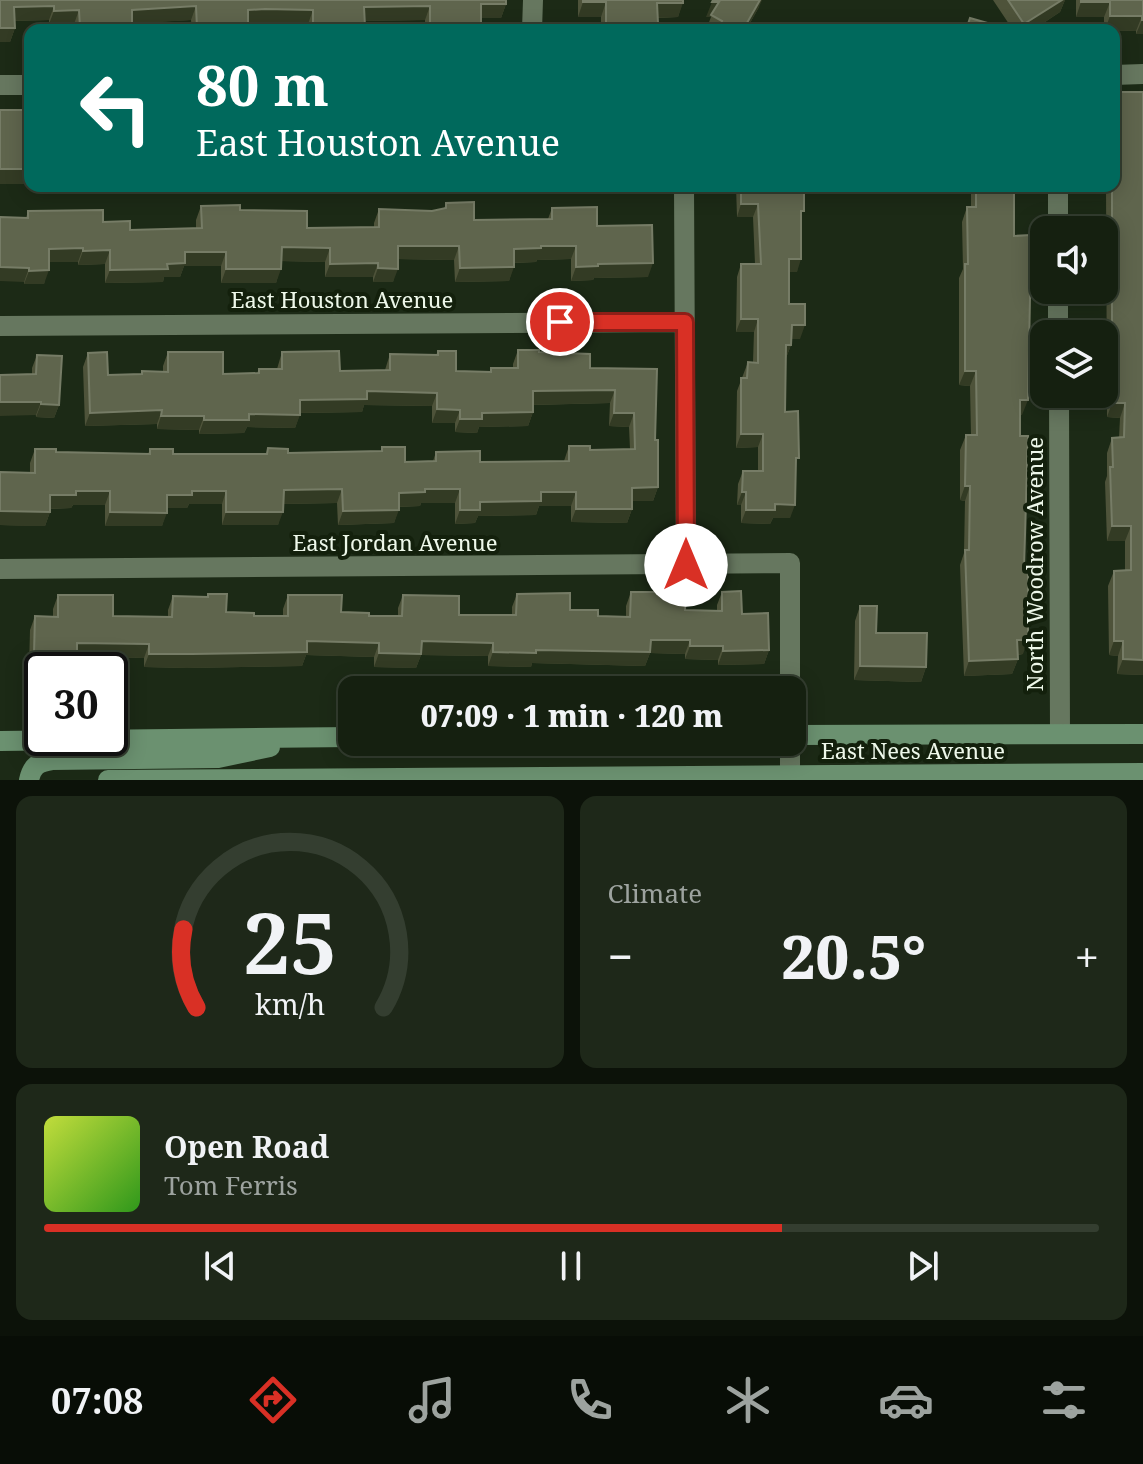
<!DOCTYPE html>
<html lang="en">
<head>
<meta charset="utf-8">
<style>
	:root { --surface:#152010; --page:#1e2819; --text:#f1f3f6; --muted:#9da39f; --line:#343e30; --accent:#d93025 }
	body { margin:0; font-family:"Noto Serif",serif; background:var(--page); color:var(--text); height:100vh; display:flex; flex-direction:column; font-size:30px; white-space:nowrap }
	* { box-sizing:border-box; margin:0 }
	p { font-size:26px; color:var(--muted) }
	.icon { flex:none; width:44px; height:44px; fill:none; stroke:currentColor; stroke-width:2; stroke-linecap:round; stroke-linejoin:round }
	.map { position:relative; height:780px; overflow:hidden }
	.drawer { display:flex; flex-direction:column; gap:16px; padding:16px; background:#0c1209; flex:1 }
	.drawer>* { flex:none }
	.hud { position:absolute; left:24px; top:24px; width:1096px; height:168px; border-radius:16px; box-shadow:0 4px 20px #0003,0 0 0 2px var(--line); background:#00695c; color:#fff; overflow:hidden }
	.fabs { position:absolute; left:1030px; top:216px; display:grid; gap:16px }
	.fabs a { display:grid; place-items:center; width:88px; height:88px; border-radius:16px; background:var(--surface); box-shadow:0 4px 20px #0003,0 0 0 2px var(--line); font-size:40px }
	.speed { position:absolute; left:24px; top:652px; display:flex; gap:16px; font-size:40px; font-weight:700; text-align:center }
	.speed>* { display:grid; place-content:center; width:104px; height:104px; border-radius:50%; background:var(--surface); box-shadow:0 4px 20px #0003,0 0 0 2px var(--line); line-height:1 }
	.speed .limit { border:4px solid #111; border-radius:12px; background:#fff; color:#111 }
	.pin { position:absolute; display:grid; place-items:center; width:68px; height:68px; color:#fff; margin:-34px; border:4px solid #fff; border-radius:50%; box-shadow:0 2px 8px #0007 }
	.me { position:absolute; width:88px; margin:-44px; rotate:0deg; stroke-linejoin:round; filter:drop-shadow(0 0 6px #0008) }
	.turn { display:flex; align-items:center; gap:28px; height:168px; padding:0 40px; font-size:36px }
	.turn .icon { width:104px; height:104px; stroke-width:2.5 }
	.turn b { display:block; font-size:56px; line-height:68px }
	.big { font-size:60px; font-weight:800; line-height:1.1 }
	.drawer .card { flex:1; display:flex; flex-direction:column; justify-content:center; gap:12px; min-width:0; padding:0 28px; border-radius:16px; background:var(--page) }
	.drawer .dial { align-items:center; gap:0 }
	.dial svg { height:208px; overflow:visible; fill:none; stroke:var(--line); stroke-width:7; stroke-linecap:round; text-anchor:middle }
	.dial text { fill:var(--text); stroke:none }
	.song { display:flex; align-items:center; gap:24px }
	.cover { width:96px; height:96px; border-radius:12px; background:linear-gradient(135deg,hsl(70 70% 55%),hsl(110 70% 35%)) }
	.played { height:8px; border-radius:4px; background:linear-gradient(90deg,var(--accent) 70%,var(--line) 70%) }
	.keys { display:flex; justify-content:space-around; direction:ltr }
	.heat { display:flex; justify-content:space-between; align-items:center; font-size:44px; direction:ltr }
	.drawer .tiles { flex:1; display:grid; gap:16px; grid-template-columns:1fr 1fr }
	.card:last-child { grid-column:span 2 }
	.trip { position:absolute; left:338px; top:676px; width:468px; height:80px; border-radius:16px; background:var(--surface); box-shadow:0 4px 20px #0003,0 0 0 2px var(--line); font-weight:800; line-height:80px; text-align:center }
	.tab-bar { display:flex; height:128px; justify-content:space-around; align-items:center; background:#080d06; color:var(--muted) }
	.tab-bar .icon { width:56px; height:56px }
	.tab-bar .selected { color:var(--accent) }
	.tab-bar b { font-size:36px; color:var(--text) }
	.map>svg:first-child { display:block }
</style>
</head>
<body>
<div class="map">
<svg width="1143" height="780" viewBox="0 0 1143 780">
	<rect width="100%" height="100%" fill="#1c2a16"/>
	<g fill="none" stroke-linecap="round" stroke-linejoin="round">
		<path stroke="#66775f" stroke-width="20" d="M532,30L533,0
			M1114,75L1143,74
			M0,85H30
			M684,186L686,565
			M1058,186V230
			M1058,290V334
			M0,326L685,322
			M1059,394L1060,734
			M0,569L790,563V690
			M790,742V776"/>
		<path stroke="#6b9170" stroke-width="20" d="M792,735L1143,734
			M0,741L352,737
			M29,780C32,766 38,762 52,760L218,758L270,747
			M108,780L1143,773"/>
	</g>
	<path fill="#4e533a" d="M0,0L506,4L501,18H481L479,30H425V20L364,21L363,30H308V24L260,23L248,24L247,30H192L191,20L132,23L131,30H75L74,24H49V20L15,21V28L10,42Z
		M578,0H683L678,17L658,18L655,30H601V17H578Z
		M993,0H1065L1060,12L1033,30H1013Z
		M1076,0H1143V34H1136V31L1104,30V17H1076Z
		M759,7L746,30H706L711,17H706Z
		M1116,92H1143V675L1117,674L1118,656L1109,655L1108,586L1114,571L1125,570V541H1107L1105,482L1107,476V453L1112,438H1119L1120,418L1107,417L1106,186H1114V97Z
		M736,186H804L797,272H789V304L800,339H791V345L786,358L785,412L796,468L790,518H773L770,524L741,523V505H737L738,484L743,471H758V447L736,448L737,391L748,362H753L754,332H736L737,277L741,264H755L753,217H737Z
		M971,186H1014V236L1022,415H1020L1024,568L1023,654L1018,655V659L1012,674L964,676L960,565L964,553L965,501L960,500V450L966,435H971L970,386L959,385V278L963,269L962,222L967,207H971Z
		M446,203L474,220L548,219L552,208L597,226L648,277L594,278L593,280L571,281V259L537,260L536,262L514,263L509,281L455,282L454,260L398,259L393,282H373V277H325V262L282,261L276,283H221V266H184L180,277H164L163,282L105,283V264L78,265V262H49L44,284H24L26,218L28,211L103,222L130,230L196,228V220L201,206L240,210L307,228L374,227V223L379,209L432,211L444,209Z
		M518,350L539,352L590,368L657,369L655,440L658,487L653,501H632V509L627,523L571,522V506H539L536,515L478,516L475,523L455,524V503H421L420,506L399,507L394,523L338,525L337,503L283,504L278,525H222V504H189L187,508H167L162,526H105V505H73L71,508L50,509V512L45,526L0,525V472H30V463L35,449L56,452L148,454L150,449L173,454H266L268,448L288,453L381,451L382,447L405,462L433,461L436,452L480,462L564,461L569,446L590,450L630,449L629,427L609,426L610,403L533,405V412L528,426L479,427L477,433L455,432V423H432V406L364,405L362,412L300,413L295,428L247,427L244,433L199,434V430L157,429V424L85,426L83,367L88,353L108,375L141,374L142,371H163V366L168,352L223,374L257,373L259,369H277L282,352L340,371L385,370L390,354L436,355L438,351L456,371L490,372L491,368H513V364Z
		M37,355L59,405L54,418L36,417L32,374V368Z
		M631,592L685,610L717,611V605L722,592L742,614L769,650L764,664L718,665V660L685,659V654L650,653L645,666L532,663L531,667L488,666V656L421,655L416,668L374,667V657L306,655L302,666L187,668L144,667V658L76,656L72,669L29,668L30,630L35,616L53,617V609L58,595L113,616L168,617V610L173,596L207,597L208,594L226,612L254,616H283V609L288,595L341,612L369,616H398V608L403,595L459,615H512V607L517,594L570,610L598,616L626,617V606Z
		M860,606L876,633L926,667L921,682L854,680L855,621Z"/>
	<path fill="#333b24" d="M760,0H762L759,7L746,30H743Z
		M1062,0H1065L1060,12L1033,30H1022L1024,24Z
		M583,2H606L601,17H578Z
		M712,2H719L711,17H706Z
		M1081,2H1110L1104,17H1076Z
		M657,3H683L678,17L652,18Z
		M481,4H506L501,18H476Z
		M54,6L49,20L9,21L14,7Z
		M196,6L191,20L127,24L132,10Z
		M430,6L425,20L359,21L364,7Z
		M265,9L313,10L308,24H243L248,10Z
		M79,10L74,24H49L54,11Z
		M1110,16H1142L1136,31L1105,30Z
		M1142,20H1143V34H1136Z
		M658,23L655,30H604L606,24Z
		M313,26H365L363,30H312Z
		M430,26H481L479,30H429Z
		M80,27H132L131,30H79Z
		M248,27L247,30H196L197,28Z
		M0,28H15L10,42H0Z
		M0,169H30V175L27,184H0Z
		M30,179V186H48L27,187Z
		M321,186H342L341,191H319Z
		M741,204H758L753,217H737Z
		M398,246H459L454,260L393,259Z
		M541,246H576L571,259L537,260L536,262L509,263L514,249Z
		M282,247L330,248L325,262L277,261Z
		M83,248L78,262H44L49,249Z
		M110,250L105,264L78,265L83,251Z
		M185,252H226L221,266H184L180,277H164L163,282L105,283L110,270L167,264Z
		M789,259H801L797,272H785Z
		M378,263L373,277H325L330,264Z
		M653,263L648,277L594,278L593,280L571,281L576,267L598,264Z
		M0,267L29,268L24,282L0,281Z
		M514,267L509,281L455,282L460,268Z
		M378,268L398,269L393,282H373Z
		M226,269H281L276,283H221Z
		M49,270L44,284H24L29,271Z
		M741,319H758L754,332H736Z
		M792,325H805L800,339H787Z
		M786,345H791L786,358H781Z
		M965,371H976L970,386L959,385Z
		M615,390L610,403L528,405L533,391Z
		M367,391L437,393L432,406L364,405L362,412L295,413L300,400Z
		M1020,400H1028L1022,415H1014Z
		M0,402H41L36,415L0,416Z
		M1112,403H1125L1120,418L1107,417Z
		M41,404L59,405L54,418L36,417Z
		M437,409L460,410L455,423H432Z
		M162,410L157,424L85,426L90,413Z
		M533,412L528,426L479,427L477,433L455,432L460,419L482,413Z
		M614,413H634L629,427L609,426Z
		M249,414L300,415L295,428L247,427L244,433L199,434L204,420Z
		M161,416H204L199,430L157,429Z
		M741,434H763L758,447L736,448Z
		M965,486H970L965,501L960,500Z
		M658,487L653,501H627L632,488Z
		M342,489L337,503L279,504L284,490Z
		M425,489H460L455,503H421L420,506L394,507L399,493Z
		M76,491H110L105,505H73L71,508L45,509L50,495Z
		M192,491H226L222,504H189L187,508H162L167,495Z
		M541,492H576L571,506H539L536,515L478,516L475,523L455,524L460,510L480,502Z
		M742,492H746L741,505H737Z
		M775,504L795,505L790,518H773L770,524L741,523L746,510Z
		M576,509H632L627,523L571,522Z
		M399,510L394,523L338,525L343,511Z
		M0,511L50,512L45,526H24L0,525Z
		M110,512L167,513L162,526H105Z
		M226,512H283L278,525H222Z
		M1112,526H1131L1125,541H1107Z
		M651,640H690L685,654L650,653L645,666L532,663L531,667L488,666L493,652L536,650Z
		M1017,640H1028L1023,654L1012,655Z
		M307,641L379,643L374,657L306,655L302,666L187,668L144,667L149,654Z
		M422,641L493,643L488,656L421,655L416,668L374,667L379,653Z
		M1114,641H1123L1118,656L1109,655Z
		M77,643L149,644L144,658L76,656L72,669L29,668L34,654Z
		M690,646H723L718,660L685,659Z
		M769,650L764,664L718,665L723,651Z
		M1018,659L1012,674L964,676L969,661Z
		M1123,659L1143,660V675L1117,674Z
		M860,666L926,667L921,682L854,680Z"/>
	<path fill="#5f654d" stroke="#767c66" stroke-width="2" d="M0,0H506V4H481V26H430V6L364,7L365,26H313V10L265,9L248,10V27L197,28L196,6L132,10V27H80L79,10L54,11V6L14,7L15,28H0Z
		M583,0H683V3H657L658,23L606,24V2H583Z
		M713,0H760L743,30H717L722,21L711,15L719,2H712Z
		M1008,0H1062L1024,24Z
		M1081,0H1143V20H1142V16H1110V2H1081Z
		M970,18L1012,30H966Z
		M1116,92H1143V660L1123,659V641H1114V571L1131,570V526H1112L1110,467H1113L1112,438L1124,437L1125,403H1112V186H1114Z
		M0,110H30V169H0Z
		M741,186H804V211H801V259H789V304H805V325H792L791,345H786L785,412L798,411L799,458H796L795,505L775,504V510H746V492H742L743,471H763V434H741V378H747L748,362L758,363V319H741V264H761L758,204H741Z
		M976,186H1014V236L1030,235V298L1028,400H1020V436H1028L1024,568H1028V640H1017L1018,659L969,661L965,550H969L970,486H965L966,435H977L976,371H965V264H968L967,207H976Z
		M474,202V220L552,219V208L597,207V226L652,225L653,263L598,264V266L576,267V246H541V248L514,249V267L460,268L459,246H398V269L378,268V263L330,264V248L282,247L281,269H226V252H185V263L167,264L168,269L110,270V250L83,251V248L49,249V270L29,271V268L0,267V217L28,218V211L103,210V222L130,221V230L202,228L201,206L240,205V210L307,211V228L379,227V209L432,211L446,208V203Z
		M518,350H539V352L590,354V368L657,369L655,440H658V487L632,488V509H576V492H541V501L480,502V510H460V489H425V492L399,493V510L343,511L342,489L284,490L283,512H226V491H192V495H167V513L110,512V491H76V495H50V512L0,511V472L35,473V449H56V452L150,454V449H173V454H267L268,448L288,449V453L382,451V447H405V462L436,461V452L480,451V462L569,461V446H590V450L635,449L634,413H614L615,390L533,391V412L482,413V419H460V410L437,409V393L367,391V399L300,400V415L249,414V420H204V416H161L162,410L90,413L88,353L107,352L108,375L142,374V371L168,372V352H223V374L259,373V369H282V352L339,351L340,371L390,370V354L438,355V351H456V371L491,372V368H518Z
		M37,355L62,356L59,405L41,404V402H0V375L36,374Z
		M741,591L742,614L768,613L769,650L723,651V646H690V640H651L650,652L536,650V653L493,652V643L422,641L421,654L379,653V643L307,641V652L192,654H149V644L77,643V655L34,654L35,616L58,617V595H113V616L172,617L173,596L208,597V594H227L226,612L254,613V616H288V595H342L341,612L369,613V616H402L403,595L459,596V615H516L517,594L570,593V610H598V616L630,617L631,592H686L685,610L722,611V592Z
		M860,606H877L876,633H927L926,667L860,666Z"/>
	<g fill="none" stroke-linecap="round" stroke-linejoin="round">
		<defs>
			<path id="route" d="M560,322H685L686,565"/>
		</defs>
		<use href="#route" stroke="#8d1f18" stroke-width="20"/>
		<use href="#route" stroke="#d93025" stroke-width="14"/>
	</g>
	<g text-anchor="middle" stroke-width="8" stroke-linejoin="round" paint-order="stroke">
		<g font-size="22" fill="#eef8ea" stroke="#13200c">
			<text x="342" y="308">East Houston Avenue</text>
			<text x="395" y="551">East Jordan Avenue</text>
			<text transform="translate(1035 564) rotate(-90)" y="8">North Woodrow Avenue</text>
			<text x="913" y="759">East Nees Avenue</text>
		</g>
	</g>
</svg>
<div class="fabs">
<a><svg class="icon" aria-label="sound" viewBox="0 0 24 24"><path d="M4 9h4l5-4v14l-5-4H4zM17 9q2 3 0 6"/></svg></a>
<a><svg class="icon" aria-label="layers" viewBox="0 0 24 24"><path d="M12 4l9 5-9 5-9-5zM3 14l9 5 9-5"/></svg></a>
</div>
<div class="speed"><div class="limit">30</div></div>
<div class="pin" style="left:560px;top:322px;background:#d93025"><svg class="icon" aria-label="arrive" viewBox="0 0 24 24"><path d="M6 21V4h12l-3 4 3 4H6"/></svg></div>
<svg class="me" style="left:686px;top:565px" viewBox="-20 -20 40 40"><circle r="19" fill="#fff"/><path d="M0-13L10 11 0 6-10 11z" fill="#d93025"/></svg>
<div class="trip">07:09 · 1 min · 120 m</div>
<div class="hud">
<div class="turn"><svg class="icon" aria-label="left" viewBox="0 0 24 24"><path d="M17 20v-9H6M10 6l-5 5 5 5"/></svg><div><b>80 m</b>East Houston Avenue</div></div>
</div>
</div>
<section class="drawer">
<div class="tiles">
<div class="card dial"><svg viewBox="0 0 100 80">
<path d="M14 69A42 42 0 1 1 86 69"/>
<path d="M14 69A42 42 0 0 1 9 39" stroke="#d93025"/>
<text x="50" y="56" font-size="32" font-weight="700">25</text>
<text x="50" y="72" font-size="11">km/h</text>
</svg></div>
<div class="card"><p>Climate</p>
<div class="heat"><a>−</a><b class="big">20.5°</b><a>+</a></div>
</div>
<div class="card">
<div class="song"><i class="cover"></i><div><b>Open Road</b><p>Tom Ferris</p></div></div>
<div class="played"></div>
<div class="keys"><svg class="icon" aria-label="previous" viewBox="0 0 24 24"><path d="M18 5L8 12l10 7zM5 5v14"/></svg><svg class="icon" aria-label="pause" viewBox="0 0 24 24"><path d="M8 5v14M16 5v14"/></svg><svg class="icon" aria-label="next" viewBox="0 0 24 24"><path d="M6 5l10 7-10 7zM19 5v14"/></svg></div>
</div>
</div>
</section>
<nav class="tab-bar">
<b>07:08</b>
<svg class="icon selected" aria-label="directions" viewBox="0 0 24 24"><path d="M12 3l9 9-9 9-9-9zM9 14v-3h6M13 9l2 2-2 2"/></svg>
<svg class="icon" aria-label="music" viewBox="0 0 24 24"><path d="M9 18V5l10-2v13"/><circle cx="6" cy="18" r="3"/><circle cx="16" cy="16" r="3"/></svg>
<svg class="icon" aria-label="phone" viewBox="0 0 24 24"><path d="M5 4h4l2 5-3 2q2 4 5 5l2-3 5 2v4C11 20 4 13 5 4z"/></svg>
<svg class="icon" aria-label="climate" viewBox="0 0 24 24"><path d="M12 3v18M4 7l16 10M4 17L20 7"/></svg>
<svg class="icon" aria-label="car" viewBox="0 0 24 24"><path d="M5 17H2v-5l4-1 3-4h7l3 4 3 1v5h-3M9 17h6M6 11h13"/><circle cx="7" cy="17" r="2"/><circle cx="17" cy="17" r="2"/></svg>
<svg class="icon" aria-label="filters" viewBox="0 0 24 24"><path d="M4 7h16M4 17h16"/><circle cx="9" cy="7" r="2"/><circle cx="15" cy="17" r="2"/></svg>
</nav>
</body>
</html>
